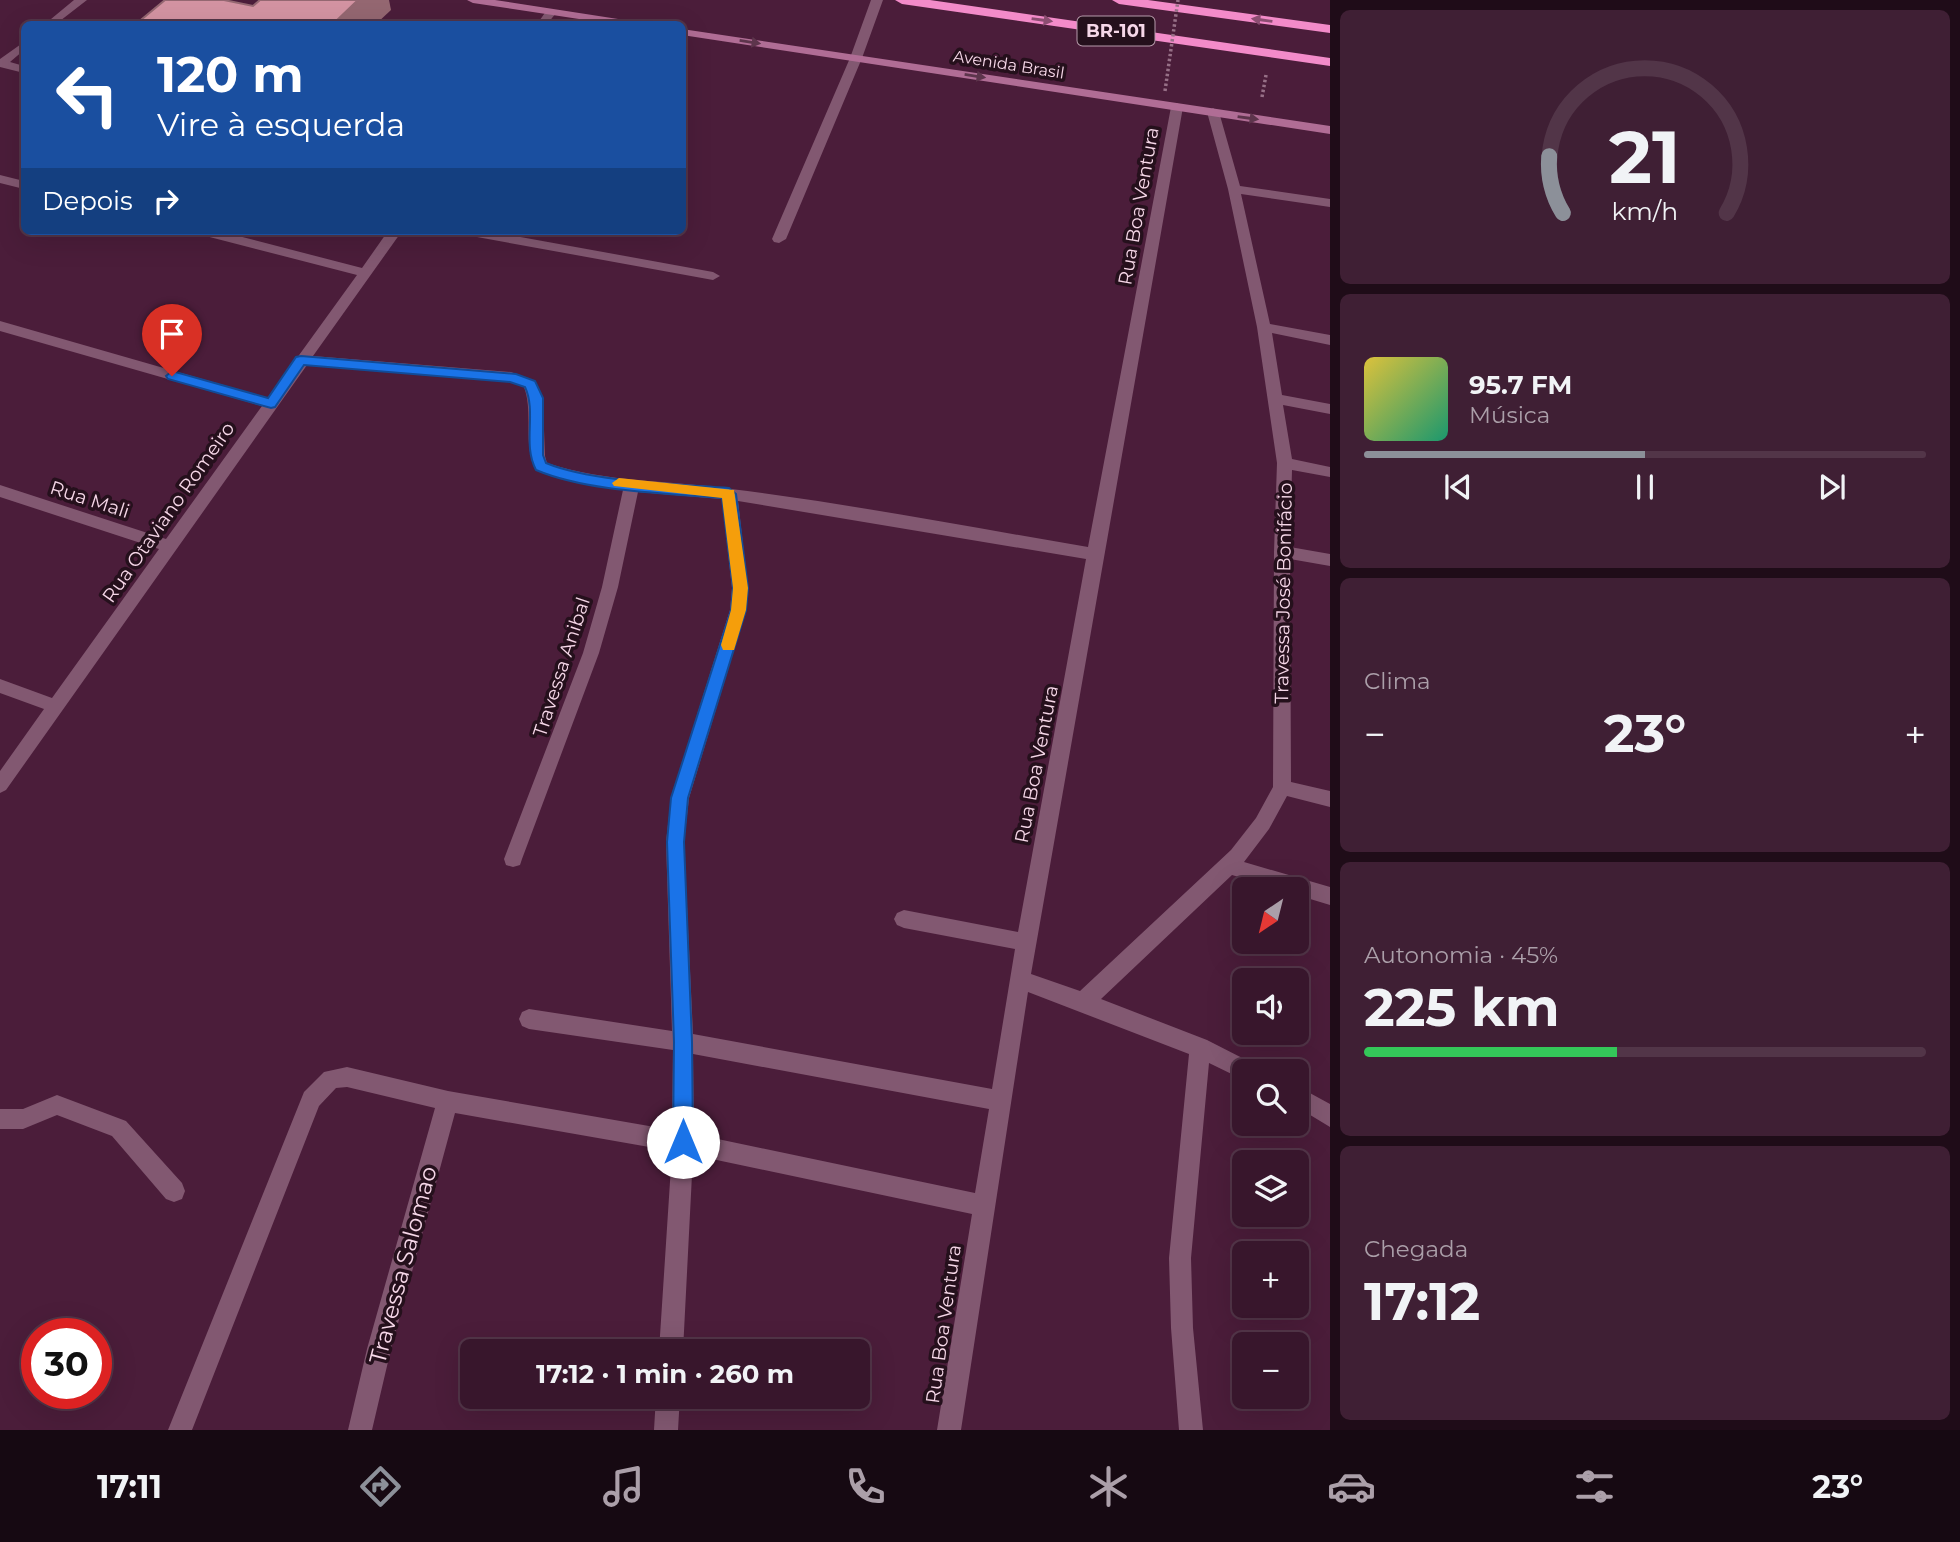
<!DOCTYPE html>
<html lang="pt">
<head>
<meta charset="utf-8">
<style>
	:root { --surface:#38162c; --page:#3f1f34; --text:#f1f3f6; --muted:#ab9fa9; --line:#523548; --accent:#8c9099 }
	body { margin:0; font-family:Montserrat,sans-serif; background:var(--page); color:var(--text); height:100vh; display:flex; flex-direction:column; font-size:26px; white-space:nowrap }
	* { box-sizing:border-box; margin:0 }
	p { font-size:23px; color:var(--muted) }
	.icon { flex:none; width:38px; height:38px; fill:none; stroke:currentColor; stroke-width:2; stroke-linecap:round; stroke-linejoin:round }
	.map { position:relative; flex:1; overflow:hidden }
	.details { display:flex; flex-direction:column; gap:10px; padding:10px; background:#1f0c18; width:630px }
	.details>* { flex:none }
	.top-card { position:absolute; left:21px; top:21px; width:665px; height:214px; border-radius:10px; box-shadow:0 7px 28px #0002,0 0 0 2px var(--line); background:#1a4fa0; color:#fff; overflow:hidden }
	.needle { width:46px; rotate:215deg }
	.tools { position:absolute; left:1232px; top:877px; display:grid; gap:14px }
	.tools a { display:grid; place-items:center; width:77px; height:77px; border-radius:10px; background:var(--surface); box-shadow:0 7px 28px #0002,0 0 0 2px var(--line); font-size:35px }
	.speed { position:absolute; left:21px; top:1318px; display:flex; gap:14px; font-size:35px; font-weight:700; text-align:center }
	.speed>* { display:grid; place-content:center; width:91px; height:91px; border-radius:50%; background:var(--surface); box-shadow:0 7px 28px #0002,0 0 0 2px var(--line); line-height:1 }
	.speed .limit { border:10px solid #d22; background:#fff; color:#111 }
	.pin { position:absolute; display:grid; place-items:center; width:60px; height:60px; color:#fff; margin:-72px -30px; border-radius:50% 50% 50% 0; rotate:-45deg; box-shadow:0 0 7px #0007 }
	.pin .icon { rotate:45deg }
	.me { position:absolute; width:77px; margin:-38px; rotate:0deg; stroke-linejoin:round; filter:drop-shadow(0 0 5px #0008) }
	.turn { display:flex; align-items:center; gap:24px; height:147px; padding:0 21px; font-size:32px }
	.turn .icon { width:91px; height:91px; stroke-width:2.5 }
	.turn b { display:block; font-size:49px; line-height:60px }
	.then { display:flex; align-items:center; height:66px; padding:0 21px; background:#0003; gap:14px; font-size:26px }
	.big { font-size:52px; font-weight:700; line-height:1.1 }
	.details .widget { flex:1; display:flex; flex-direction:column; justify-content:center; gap:10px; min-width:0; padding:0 24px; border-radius:10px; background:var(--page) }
	.details .dial { align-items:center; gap:0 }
	.dial svg { height:182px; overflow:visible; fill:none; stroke:var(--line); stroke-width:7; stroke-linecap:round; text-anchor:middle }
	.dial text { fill:var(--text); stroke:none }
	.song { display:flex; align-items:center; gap:21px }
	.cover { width:84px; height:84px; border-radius:10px; background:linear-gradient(135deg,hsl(50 70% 55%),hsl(160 70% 35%)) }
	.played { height:7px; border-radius:4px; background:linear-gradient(90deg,var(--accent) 50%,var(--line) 50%) }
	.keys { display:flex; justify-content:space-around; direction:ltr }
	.heat { display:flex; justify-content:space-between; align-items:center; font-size:38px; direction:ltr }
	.charge { height:10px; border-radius:5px; background:linear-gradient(90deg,#34c759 45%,var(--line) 0) }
	.trip { position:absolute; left:460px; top:1339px; width:410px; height:70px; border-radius:10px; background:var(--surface); box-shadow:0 7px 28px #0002,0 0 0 2px var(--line); font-weight:700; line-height:70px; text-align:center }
	.tab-bar { display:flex; height:112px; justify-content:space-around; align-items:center; background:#160912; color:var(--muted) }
	.tab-bar .icon { width:49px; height:49px }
	.tab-bar .current { color:var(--accent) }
	.tab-bar b { font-size:32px; color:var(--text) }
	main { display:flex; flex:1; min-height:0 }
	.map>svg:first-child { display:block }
</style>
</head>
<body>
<main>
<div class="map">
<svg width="1330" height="1430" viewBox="0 0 1330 1430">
	<rect width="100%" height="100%" fill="#4b1d3a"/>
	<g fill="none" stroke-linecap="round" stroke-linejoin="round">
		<path stroke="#977087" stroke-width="3.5" stroke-dasharray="2.5 2.5" stroke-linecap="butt" d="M1262,97L1266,75"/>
		<path fill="#825871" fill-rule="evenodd" d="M871,0H883L862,58L786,239L779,243L774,242L772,239L850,58Z
			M459,231H488L713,272L720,276L713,280L466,235Z"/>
		<path fill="#825871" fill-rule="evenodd" d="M74,0H87L56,24H45Z
			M547,10L557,12L547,24H537Z
			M24,42V50L10,62L24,66V73L0,67V59Z
			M1177,103L1183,107L1031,974L1080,991L1231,850L1256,818L1273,787L1274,552L1277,463L1257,327L1228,189L1207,112L1213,108L1219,112L1240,186L1330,199V207L1241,194L1270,324L1330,335V345L1272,333L1282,395L1330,404V414L1283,405L1292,459L1330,467V477L1292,470L1290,547L1330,554V566L1290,559L1291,782L1330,791V807L1287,796L1269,829L1244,862L1330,887V905L1297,895V889H1279L1232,875L1101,999L1207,1040L1254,1064L1257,1071H1244V1080L1209,1063L1191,1258L1193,1328L1203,1430H1179L1171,1328L1169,1258L1189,1054L1028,992L961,1430H937L972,1214L693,1155L683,1351H659L672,1151L455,1113L391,1349L372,1430H348L367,1349L435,1108L347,1087L336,1088L319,1106L192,1430H168L304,1092L324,1072L347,1067L448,1091L672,1130L673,1050L529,1029L522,1026L519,1019L522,1012L529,1009L672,1031L666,842L671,798L730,610L732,588L722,499L638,492L618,587L599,653L522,859L520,865L513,867L506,865L504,859L583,653L602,587L623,490L585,484L536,470C522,444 534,414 524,387L509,382L307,365L6,790L0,793V771L44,709L0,693V679L52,698L159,549L0,497V485L166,539L262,406L0,331V321L268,398L357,275L198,234L196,231H219L362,268L388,231H402L313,356L511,372L535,381L543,404L545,456L547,463C607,483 670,480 731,489C851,504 970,527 1088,547L1171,107ZM738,501L1086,559L1018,932L904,910L897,913L894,919L897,925L904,928L1015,949L992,1089L693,1034L684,842L689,798L746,610L748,588ZM693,1054L989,1109L975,1193L694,1134Z
			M0,175L24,181V189L0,183Z
			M1297,1086L1330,1104V1127L1297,1107Z
			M57,1095L126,1121L182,1183L185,1191L182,1199L174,1202L166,1199L112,1136L57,1115L23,1129H0V1109H23Z
			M656,1396H680L678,1430H654Z"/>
		<path fill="#b06d95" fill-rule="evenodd" d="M467,0H495L631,21L637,24H612L473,3Z
			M682,29L1330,126V134L682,35Z"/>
		<path fill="#f38bc9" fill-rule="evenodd" d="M895,0H930L1330,58V66L902,4Z
			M1112,0H1148L1330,25V33L1119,4Z"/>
		<path stroke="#977087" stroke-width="3.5" stroke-dasharray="2.5 2.5" stroke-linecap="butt" d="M1165,91L1178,0"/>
	</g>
	<path fill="#946771" d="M358,0H389L391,10L376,24H333Z"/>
	<path fill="#d393a2" stroke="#946771" stroke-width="2" d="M165,0H224L253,6L260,0H358L333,24H194L186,23L184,24H136Z"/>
	<defs><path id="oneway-solid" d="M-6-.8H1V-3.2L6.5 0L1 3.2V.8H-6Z" transform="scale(1.75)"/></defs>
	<g fill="#8c4e72">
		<use href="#oneway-solid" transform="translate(1042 20) rotate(8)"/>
		<use href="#oneway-solid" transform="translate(1262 20) rotate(-172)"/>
	</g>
	<g fill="#5d354c">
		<use href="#oneway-solid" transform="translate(750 42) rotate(9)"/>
		<use href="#oneway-solid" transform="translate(975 76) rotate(9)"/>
		<use href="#oneway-solid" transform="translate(1248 118) rotate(8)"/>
	</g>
	<path fill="#1a73e8" stroke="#114b97" stroke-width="2" d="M301,356L516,374L535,381L543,398V455L546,463C592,482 677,484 729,488L736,494L748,588L746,610L688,798L684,842L692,1042L693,1142L690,1149L683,1152L676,1149L673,1142L674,1042L667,842L671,798L731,610L733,588L722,498C665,493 588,492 536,470C522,444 537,413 525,387L510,382L304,365L275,407L271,408L168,379L166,376L172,371L268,398L296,357Z"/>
	<path fill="#f59e0b" d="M619,478L734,490L748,588L746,610L734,650H723L721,645L731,610L733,588L722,498L614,486L612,483Z"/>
	<g text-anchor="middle" stroke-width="7" stroke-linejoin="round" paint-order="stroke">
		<g font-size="16" fill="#f6d7e8" stroke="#25101c">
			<text transform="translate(1009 64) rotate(9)" y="6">Avenida Brasil</text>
		</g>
		<rect fill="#25101c" stroke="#b79bab" stroke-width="2" x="1077.5" y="16.5" width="77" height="29" rx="5"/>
		<g font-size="18" font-weight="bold" fill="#f6d7e8">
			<text x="1116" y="37">BR-101</text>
		</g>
		<g font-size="19" fill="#f6d7e8" stroke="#25101c">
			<text transform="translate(1138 206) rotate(-80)" y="7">Rua Boa Ventura</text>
			<text transform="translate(90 499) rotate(18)" y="7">Rua Mali</text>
			<text transform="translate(168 512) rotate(-55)" y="7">Rua Otaviano Romeiro</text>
			<text transform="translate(1283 593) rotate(-89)" y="7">Travessa José Bonifácio</text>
			<text transform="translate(561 667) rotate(-72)" y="7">Travessa Anibal</text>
			<text transform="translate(1036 764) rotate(-79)" y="7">Rua Boa Ventura</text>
			<text transform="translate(943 1324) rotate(-82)" y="7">Rua Boa Ventura</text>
		</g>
		<g font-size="23" fill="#f6d7e8" stroke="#25101c">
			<text transform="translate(403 1265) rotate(-75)" y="8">Travessa Salomao</text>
		</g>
	</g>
</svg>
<div class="tools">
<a><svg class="needle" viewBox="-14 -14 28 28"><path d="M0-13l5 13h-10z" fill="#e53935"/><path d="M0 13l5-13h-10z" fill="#ab9fa9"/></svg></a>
<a><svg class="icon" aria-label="sound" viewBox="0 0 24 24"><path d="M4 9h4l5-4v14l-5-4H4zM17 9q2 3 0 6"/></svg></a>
<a><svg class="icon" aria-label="search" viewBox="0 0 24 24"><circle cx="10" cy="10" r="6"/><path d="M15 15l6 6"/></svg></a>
<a><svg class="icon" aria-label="layers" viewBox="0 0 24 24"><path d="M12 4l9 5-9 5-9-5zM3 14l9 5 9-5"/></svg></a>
<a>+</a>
<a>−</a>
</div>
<div class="speed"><div class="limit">30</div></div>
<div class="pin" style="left:172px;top:376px;background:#d93025"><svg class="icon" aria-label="arrive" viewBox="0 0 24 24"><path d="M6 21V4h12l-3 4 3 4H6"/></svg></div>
<svg class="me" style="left:683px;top:1142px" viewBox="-20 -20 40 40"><circle r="19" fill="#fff"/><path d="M0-13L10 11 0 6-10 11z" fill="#1a73e8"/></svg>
<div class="trip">17:12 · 1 min · 260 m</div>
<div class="top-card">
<div class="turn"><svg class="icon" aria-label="left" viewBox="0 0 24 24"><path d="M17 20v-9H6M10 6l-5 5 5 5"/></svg><div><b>120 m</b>Vire à esquerda</div></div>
<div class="then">Depois<svg class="icon" aria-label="right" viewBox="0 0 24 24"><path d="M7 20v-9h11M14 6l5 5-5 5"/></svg></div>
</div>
</div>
<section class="details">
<div class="widget dial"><svg viewBox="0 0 100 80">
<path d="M14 69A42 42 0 1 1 86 69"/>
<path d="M14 69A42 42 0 0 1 8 44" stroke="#8c9099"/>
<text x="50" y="56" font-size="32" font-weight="700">21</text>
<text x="50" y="72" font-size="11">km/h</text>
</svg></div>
<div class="widget">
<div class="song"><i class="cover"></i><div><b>95.7 FM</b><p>Música</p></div></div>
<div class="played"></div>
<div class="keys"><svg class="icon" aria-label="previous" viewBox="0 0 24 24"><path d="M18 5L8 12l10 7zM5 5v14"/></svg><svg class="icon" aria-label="pause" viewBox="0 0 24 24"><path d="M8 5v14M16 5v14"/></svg><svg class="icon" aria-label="next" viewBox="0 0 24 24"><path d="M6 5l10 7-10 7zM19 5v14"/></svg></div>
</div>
<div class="widget"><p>Clima</p>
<div class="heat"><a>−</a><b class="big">23°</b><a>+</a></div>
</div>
<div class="widget"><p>Autonomia · 45%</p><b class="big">225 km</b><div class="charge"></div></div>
<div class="widget"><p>Chegada</p><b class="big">17:12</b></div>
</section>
</main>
<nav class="tab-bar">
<b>17:11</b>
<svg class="icon current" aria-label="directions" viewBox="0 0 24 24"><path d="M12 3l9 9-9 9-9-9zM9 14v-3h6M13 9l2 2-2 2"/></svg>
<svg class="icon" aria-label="music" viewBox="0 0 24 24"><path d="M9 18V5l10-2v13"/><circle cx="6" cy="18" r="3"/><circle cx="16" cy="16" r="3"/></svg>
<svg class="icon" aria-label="phone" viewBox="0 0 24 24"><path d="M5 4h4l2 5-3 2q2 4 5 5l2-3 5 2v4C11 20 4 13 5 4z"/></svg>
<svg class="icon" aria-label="climate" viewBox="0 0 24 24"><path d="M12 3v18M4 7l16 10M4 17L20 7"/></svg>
<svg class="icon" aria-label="car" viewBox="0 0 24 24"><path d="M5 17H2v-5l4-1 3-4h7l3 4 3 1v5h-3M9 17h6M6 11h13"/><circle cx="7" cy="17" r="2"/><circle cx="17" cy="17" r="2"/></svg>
<svg class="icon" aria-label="filters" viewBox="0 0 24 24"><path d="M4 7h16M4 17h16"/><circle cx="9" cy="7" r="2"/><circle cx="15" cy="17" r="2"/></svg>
<b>23°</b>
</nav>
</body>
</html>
